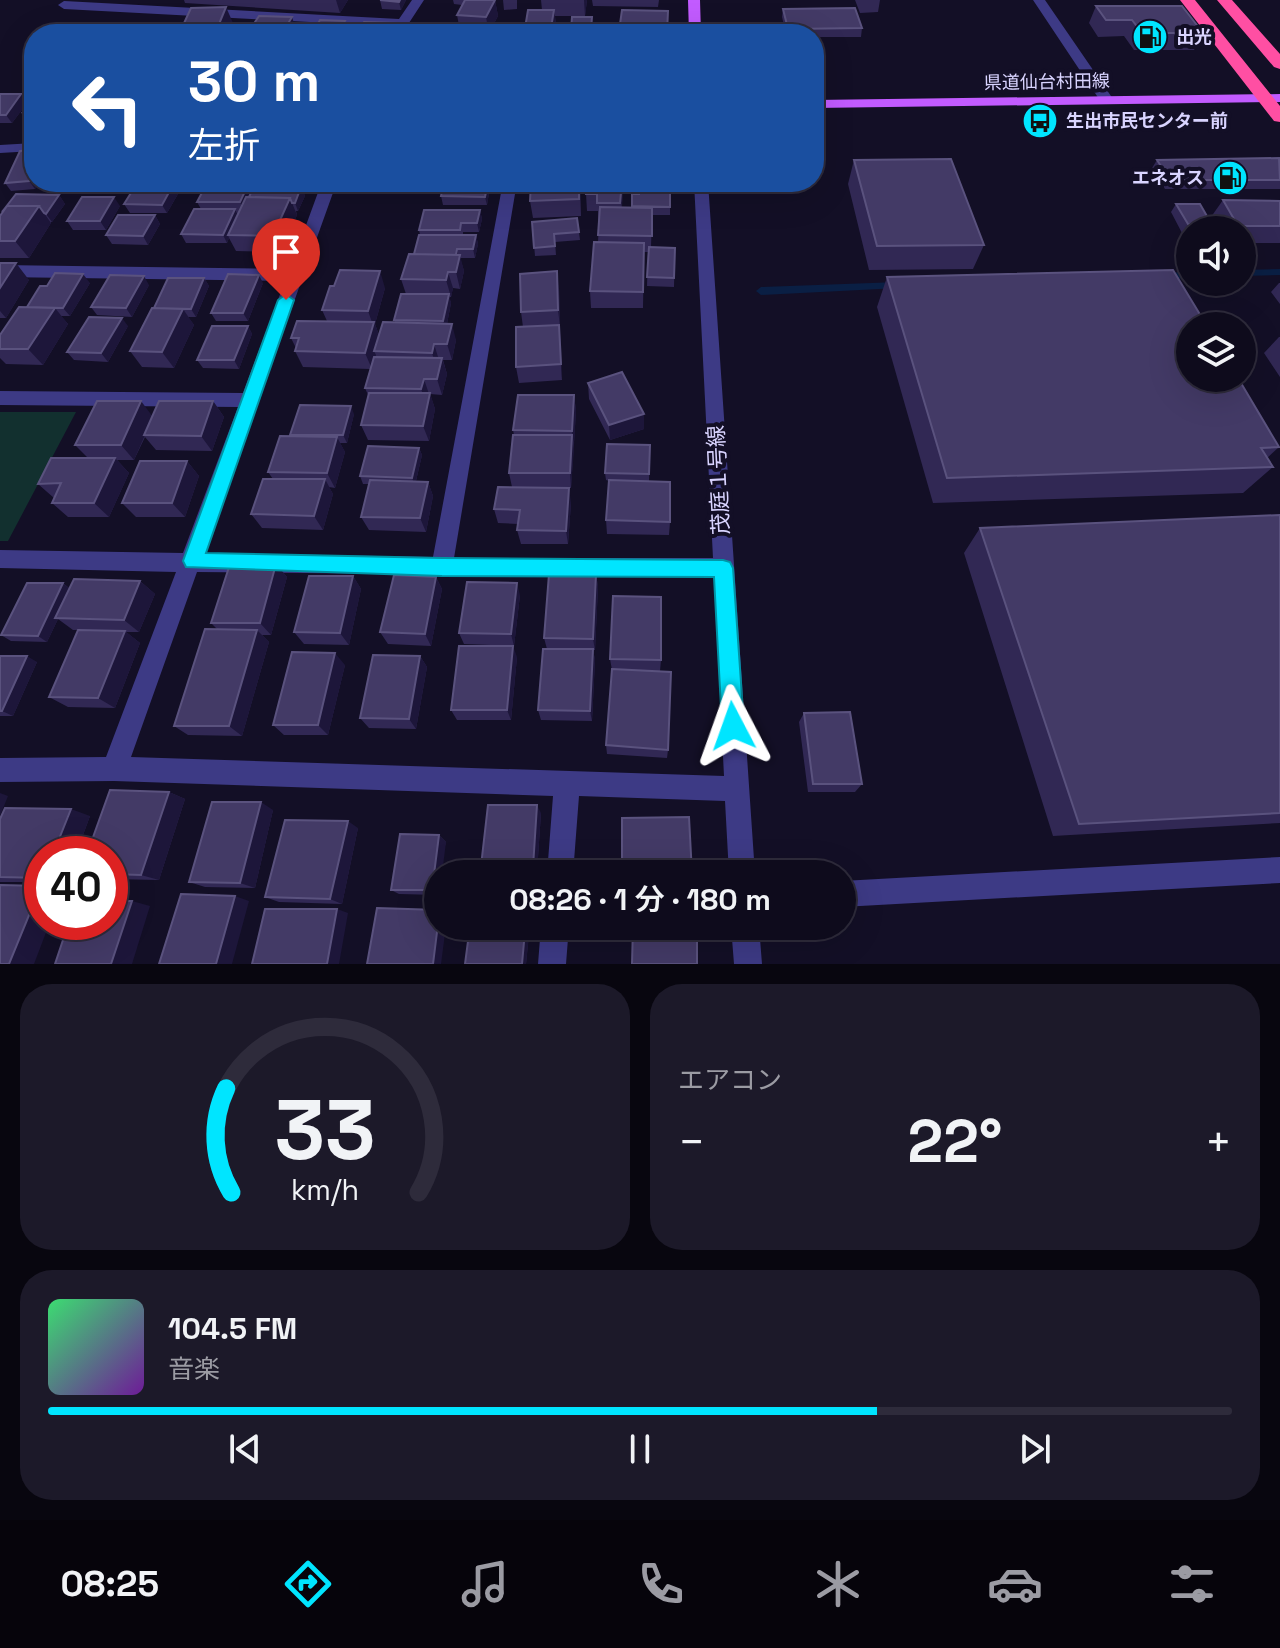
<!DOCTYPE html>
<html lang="ja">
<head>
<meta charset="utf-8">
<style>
	:root { --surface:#0e0b1c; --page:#1c1929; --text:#f1f3f6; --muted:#9b9ba3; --line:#2e2b3b; --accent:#00e5ff }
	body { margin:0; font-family:"Space Grotesk","Noto Sans JP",sans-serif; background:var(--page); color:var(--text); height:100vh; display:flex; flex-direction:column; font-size:30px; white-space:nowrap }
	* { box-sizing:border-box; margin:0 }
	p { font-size:26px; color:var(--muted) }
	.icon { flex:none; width:44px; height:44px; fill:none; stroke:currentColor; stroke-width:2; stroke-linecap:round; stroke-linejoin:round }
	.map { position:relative; height:964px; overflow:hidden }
	.details { display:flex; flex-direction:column; gap:20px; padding:20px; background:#08060f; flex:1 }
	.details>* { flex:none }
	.guide { position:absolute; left:24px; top:24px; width:800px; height:168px; border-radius:32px; box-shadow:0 8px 32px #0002,0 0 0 2px var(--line); background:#1a4fa0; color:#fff; overflow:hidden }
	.fabs { position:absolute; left:1176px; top:216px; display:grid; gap:16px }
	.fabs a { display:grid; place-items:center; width:80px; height:80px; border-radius:50%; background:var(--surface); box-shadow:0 8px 32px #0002,0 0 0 2px var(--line); font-size:40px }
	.speed { position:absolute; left:24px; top:836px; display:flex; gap:16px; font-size:40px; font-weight:700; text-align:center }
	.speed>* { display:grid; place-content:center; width:104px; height:104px; border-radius:50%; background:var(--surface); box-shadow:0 8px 32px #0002,0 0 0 2px var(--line); line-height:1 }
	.speed .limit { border:12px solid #d22; background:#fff; color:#111 }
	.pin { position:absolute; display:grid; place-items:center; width:68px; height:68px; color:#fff; margin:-82px -34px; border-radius:50% 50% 50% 0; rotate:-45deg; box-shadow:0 0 8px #0007 }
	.pin .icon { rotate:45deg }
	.me { position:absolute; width:88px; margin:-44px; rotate:356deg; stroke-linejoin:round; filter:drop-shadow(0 0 6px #0008) }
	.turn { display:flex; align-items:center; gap:28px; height:168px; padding:0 32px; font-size:36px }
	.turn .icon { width:104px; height:104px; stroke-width:2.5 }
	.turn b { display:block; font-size:56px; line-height:68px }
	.big { font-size:60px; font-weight:600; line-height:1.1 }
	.details .card { flex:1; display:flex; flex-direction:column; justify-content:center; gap:12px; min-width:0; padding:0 28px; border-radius:32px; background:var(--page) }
	.details .dial { align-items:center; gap:0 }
	.dial svg { height:208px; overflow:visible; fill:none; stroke:var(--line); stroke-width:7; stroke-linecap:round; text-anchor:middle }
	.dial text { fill:var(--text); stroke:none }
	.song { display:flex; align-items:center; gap:24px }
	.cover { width:96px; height:96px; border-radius:12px; background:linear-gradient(135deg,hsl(140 70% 55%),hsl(280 70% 35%)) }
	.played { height:8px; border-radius:4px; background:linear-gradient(90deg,var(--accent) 70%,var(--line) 70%) }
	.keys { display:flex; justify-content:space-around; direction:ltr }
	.heat { display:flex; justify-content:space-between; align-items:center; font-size:44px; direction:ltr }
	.details .tiles { flex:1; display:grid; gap:20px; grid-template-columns:1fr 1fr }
	.card:last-child { grid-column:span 2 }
	.trip { position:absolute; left:424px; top:860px; width:432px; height:80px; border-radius:40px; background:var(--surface); box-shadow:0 8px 32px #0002,0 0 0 2px var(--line); font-weight:600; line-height:80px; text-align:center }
	.tabs { display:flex; height:128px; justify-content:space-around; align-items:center; background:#06040b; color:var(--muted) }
	.tabs .icon { width:56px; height:56px }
	.tabs .current { color:var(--accent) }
	.tabs b { font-size:36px; color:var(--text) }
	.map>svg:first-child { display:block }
</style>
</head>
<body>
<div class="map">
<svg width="1280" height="964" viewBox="0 0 1280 964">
	<rect width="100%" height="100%" fill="#130f26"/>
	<path fill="#12302f" d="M0,412H76L8,541H0Z"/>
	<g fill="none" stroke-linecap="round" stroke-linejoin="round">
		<path fill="#0a1f44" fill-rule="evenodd" d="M1280,269V275L1242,276V270Z
			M1190,272V278L1161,279L1156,276L1161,273Z
			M899,282L904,285L899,288L761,295L756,291L761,287Z"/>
		<path fill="#3d3a85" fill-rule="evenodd" d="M412,0H424L407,26L403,27L64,9L58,5L64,1L399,19Z
			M1033,0H1045L1113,99L1111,102H1101Z
			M34,143V151L0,153V145Z
			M329,182H354L334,190L204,553L433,557L503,182H517L454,558H713L694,182H708L755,874H729L725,801L579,796L573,874H547L553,796L114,781L0,782V758L106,757L176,572L0,568V550L183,553L238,407L0,405V391L243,393L285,281L0,277V265L290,269L320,187ZM197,572L714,577L724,776L131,757Z
			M1280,857V883L842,907V881Z
			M541,926H569L566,964H538Z
			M731,926H759L762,964H734Z"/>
		<path fill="#c25bff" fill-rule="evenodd" d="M688,0H700L701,34H689Z
			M1280,94V102L814,108V100Z"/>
		<path fill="#ff4fa3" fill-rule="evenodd" d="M1180,0H1195L1280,106V122L1274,121Z
			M1217,0H1232L1280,54V69L1274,67Z"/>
	</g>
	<path fill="#312854" d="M184,0H348L340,13L185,3Z
		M380,0H406L401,10L382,9Z
		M453,0H495L498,16L490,31H460L457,15L462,5L454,4Z
		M503,0H517V9L504,10Z
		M541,0H587L585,16H555L556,26L555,34H526L525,28L542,10Z
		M592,0H659L658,7L593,6Z
		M855,0H880L878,12L860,13Z
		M1096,6L1203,33L1194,50H1134L1124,36L1098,37L1089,23Z
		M783,9L862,28L861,37H814V34H786L782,17Z
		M668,11L667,34H620V24Z
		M572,17H592L591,34H571Z
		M397,23L399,31L398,34H361L360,30Z
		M295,26L290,34H250L249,31Z
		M0,94L27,103L12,123H0Z
		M34,97V120H29L23,112Z
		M20,151L34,182H39L35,189L11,191L5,183Z
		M1280,159V189H1165L1152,168L1157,160Z
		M854,160L984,245L973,269L869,270L848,184Z
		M48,182H86L83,188L53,190Z
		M98,182H136L133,187L102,188Z
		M580,182L581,216L533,218L530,201Z
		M587,182H623L622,207H632L639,194L670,182V215H652L651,247L675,248L674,287L647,286L648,252H644L643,308H591L590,291L598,242L599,220H598V211H587L586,194Z
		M248,185L251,192L301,187L305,196L298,211H296L297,215L281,252L236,251L229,238L227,243H186L181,234L201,209L197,202Z
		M490,187L487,205H443L441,196Z
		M178,194L167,213H130L124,204Z
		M59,195L65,204L52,222H51V223L29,258H0V216L2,213Z
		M1223,200L1280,201V243H1242V230H1218L1211,217Z
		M1176,204L1212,225L1208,230H1190V233H1182L1171,212Z
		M120,206L106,230H73L67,221Z
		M480,210L482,219L479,232H463V235H476L478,244L475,258H460L464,271L460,289L453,288L451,297H449L451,303L447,324L456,340L452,360H443L447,374L442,395L430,394L435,409L429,441L368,440L361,425L368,395L365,388L370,369L303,367L295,351L296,348L291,338L327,321L322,310L385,288L375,324L379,335L395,322L394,320L406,294L401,279L414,254L420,235L419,230Z
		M155,215L160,224L148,245L112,244L106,235Z
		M577,218L580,240L555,242L556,255L535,256L532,222Z
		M0,263L29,280L6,318H0Z
		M887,277L1279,447L1267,458L1273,467L1243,493L933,503L877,307Z
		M204,278L209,286L196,317H188L194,325L174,368L142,367L130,351L154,308Z
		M90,283L70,316H61L68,324L43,365L6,364L0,358V335L47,286Z
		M263,283L248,321H216L211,313Z
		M1279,283H1280V304L1271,292Z
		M149,285L132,317L97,315L91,307Z
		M559,288L560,326H559L562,380L519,383L516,367L523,327L521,312Z
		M128,326L108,362L74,360L67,352Z
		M248,326L252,334L239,369L203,368L197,360Z
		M1279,337H1280V377L1264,353Z
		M588,383L644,429L610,440L589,399Z
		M574,395L576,411L571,488H522L571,503L568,544H521L517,530L518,524L498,523L494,509L512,487L509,473L514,435L513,430Z
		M213,401L224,417L212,451L156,450L145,437L134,460H117L129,473L109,517H68L52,503L54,498L38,484L88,458L75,445L152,416Z
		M354,414L347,443H340L345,452L335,488L329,487L333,494L323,530L262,528L251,514L273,479L268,472L292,436L290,435Z
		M650,445L649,481L670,522L669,535L607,534L606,520L609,481L606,480L605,473Z
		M419,448L422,455L416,481L428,482L433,496L426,532L369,530L361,517L369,484H363L360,476Z
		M187,461L199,476L185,517H136L122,503Z
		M1280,515V823L1053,836L964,553L980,528Z
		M276,564L287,577L271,635H262L269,642L242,736L188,735L174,726L218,630L211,623Z
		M596,574L598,587L595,650H593L595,660L592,721L541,720L538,710L547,649L544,638Z
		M353,576L361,589L349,645L304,644L294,632Z
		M436,577L442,589L431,646L388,644L380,632Z
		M140,581L155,594L139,632H126L140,643L115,708L68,707L49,697L78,630H73L58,619L47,642L11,641L1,635L63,583L69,588Z
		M520,595L514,646L464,644L459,633Z
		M0,656L37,662L13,716H0Z
		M420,656L427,667L416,729L369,728L360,718Z
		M517,657L511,720H457L451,710Z
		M610,659L661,660L660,671L668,750L667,758L607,754L606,745L612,670Z
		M345,665L328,735H284L273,725Z
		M804,713L862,784L855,792H808L799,722Z
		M169,792L185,799L159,880L110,879V854Z
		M273,810L255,888L205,887L189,882Z
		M541,813L537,872H487L481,866Z
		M90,816L76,854H42V882H0V819Z
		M358,828L342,904L279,902L265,897Z
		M439,835L446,842L438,874V895L399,894L391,890Z
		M470,926H538L537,935L529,934L526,964H465Z"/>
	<path fill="#1d163a" d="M336,0H348L340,13Z
		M400,0H406L401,10L399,2Z
		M495,0L498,16L490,31V34H489L486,17Z
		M584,0H587L585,16Z
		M226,7L233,23L229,34H215Z
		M554,10L556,26L555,34H552L551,28Z
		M292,17L295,26L290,34H283V32Z
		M345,21L348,29L345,34H338Z
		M397,23L399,31L398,34H392Z
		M21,94L27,103L12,123L6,115Z
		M34,170V182H39L35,189L29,181Z
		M78,182H86L83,188Z
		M488,182H489L490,187L487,205L485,197Z
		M622,182H623V187L621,220Z
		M173,185L178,194L167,213L162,205Z
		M248,185L252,194L244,211L240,202Z
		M301,187L305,196L298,211L295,203Z
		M59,195L65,204L52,222L46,214Z
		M114,197L120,206L106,230L100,221Z
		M290,198L297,215L281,252L273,236Z
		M39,206L51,223L29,258L15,241Z
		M235,209L239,218L228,235L229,238L227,243L223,235Z
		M480,210L482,219L479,232L477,223Z
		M155,215L160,224L148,245L143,236Z
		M476,235L478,244L475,258L473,249Z
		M457,249L459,258L460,255L464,271L460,289L456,272L455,257Z
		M16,263L29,280L6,318L0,311V288Z
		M380,271L385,288L375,324L380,338L374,351L376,355L372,369L365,353L373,325L368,311Z
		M557,271L559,288L560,326L558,310Z
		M448,272L453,288L451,297L446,280Z
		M83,274L90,283L70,316L63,308Z
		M259,275L263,283L248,321L243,313Z
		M144,276L149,285L132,317L126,308Z
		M204,278L209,286L196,317L191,309Z
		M449,294L451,303L446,329L443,321Z
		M55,308L68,324L43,365L28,349Z
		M183,309L194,325L174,368L162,352Z
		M122,318L128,326L108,362L101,353Z
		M452,324L456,340L452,360L447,344Z
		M559,325L561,341L562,380L561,364Z
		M248,326L252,334L239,369L234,360Z
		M434,344L439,360L437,369L432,353Z
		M442,358L447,374L442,395L437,379Z
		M424,379L429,394L427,405L421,389Z
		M430,393L435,409L429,441L423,426Z
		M574,395L576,411L574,446L572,431Z
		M141,401L153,417L134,460L121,445Z
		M213,401L224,417L212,451L201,436Z
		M351,406L354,414L347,443L343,435Z
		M644,414V429L610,440L609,425Z
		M572,435L574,450L571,488L570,473Z
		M337,437L345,452L335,488L327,473Z
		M419,448L422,455L415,485L412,478Z
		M115,458L129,473L109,517L94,503Z
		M187,461L199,476L185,517L172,503Z
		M325,479L333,494L323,530L314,516Z
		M428,482L433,496L426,532L420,518Z
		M569,488L571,503L568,544L566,531Z
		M276,564L287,577L271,635L260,623Z
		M596,574L598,587L595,650L593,639Z
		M353,576L361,589L349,645L340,633Z
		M436,577L442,589L431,646L425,634Z
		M140,581L155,594L139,632L124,620Z
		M63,583L71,590L55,618L58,619L47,642L38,636Z
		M517,583L520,595L514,646L511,634Z
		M257,630L269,642L242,736L229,726Z
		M125,631L140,643L115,708L98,698Z
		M513,646L517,657L511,720L507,710Z
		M593,649L595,660L592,721L590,711Z
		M335,653L345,665L328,735L318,725Z
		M27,656L37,662L13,716L2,711Z
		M420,656L427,667L416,729L409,719Z
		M169,792L185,799L159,880L141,875Z
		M0,793L8,796L0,816Z
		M261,802L273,810L255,888L240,883Z
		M537,805L541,813L537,872L533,867Z
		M71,809L90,816L76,854H53Z
		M348,821L358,828L342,904L330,899Z
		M439,835L446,842L442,874H438V894L432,890Z
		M41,886H42V922H50L34,964H9Z
		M235,896L249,901L232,964H216Z
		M132,901L150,906L132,964H111Z
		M337,909L348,913L339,964H327Z
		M438,926H446L441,964H433Z
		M534,926H538L537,935L533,931Z
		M525,931L529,934L526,964H522Z"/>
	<path fill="#433a66" stroke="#5a527e" stroke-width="2" d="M380,0H400L399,2Z
		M465,0H495L486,17L457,15Z
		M1096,6H1182L1203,33H1142L1132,20H1106Z
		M226,7L215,34H179L191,8Z
		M855,8L862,28L788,29L783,9Z
		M528,10H554L551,28H525Z
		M622,10L668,11L667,33L628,32L629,24H620Z
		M259,16L292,17L283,32L249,31Z
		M572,17H592L591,30H571Z
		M320,20L345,21L338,34H312Z
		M364,22L397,23L392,34H370L372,31L360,30Z
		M418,23L452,26L447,34H411Z
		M489,27V34H464V28Z
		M0,94H21L6,115H0Z
		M34,97V111L23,112Z
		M34,150V170L29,181L5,183L20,151Z
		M1279,158L1280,180H1170L1157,160Z
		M951,159L984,245L877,246L854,160Z
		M444,182H488L485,197L441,196Z
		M531,182H579V199L530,201Z
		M587,182H622L620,203H597V194H586Z
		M639,182H670V207L632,206V194H639Z
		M136,185H173L162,205L124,204Z
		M206,185H248L240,202H197Z
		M254,186L301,187L295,203H292L290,198L249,197Z
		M16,194L59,195L46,214L44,213L39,206H7L2,212Z
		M82,197H114L100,221H67Z
		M246,197L290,198L273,236L228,235Z
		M1223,200L1280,201V226H1238Z
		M1176,204H1200L1212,225L1188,224Z
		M7,206H39L15,241H0V216Z
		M600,207L652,208V236L598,235Z
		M194,209H235L223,235L181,234Z
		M424,210H480L477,223H461L460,230H419Z
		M118,215H155L143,236L106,235Z
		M577,218L579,232L554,234L555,246L534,248L532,222Z
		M419,235H476L473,249H457L456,255L414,254Z
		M594,242L644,243L643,292L590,291Z
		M649,247L675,248L674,278L647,277Z
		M409,254L460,255L456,272H448L446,280L401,279Z
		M0,263H16L0,288Z
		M340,270L380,271L368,311L322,310L330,286H334Z
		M1173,270L1207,326H1190V378H1238L1279,447L1261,448L1273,467L947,478L887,277Z
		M557,271L558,310L521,312L520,274Z
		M55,273L83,274L63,308L27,307L40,286H47Z
		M228,274L259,275L243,313H211Z
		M110,275L144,276L126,308L91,307Z
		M168,278H204L191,309L154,308Z
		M401,294H449L443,321L394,320Z
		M19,307L55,308L28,349H0V335Z
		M152,308L183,309L162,352L130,351Z
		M89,317L122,318L101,353L67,352Z
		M297,321L374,322L365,353L295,351L299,338H291Z
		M383,322L452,324L447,344H434L432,353L374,351Z
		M559,325L561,364L516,367V327Z
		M212,326H248L234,360H197Z
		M374,357L442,358L437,379H424L421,389L365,388Z
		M622,372L644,414L609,425L588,383Z
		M369,393H430L423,426L361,425Z
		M518,395H574L572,431L513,430Z
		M97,401H141L121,445H75Z
		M159,401H213L201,436L144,435Z
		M300,405L351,406L343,435H290Z
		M513,435H572L570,473H509Z
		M280,436L337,437L327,473L268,472Z
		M607,444L650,445L649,474L605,473Z
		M368,446L419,448L412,478L360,476Z
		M51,458H115L94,503H52L61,483L38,484Z
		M140,461H187L172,503H122Z
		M263,479H325L314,516L251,514Z
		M370,480L428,482L420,518L361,517Z
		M609,480L670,482V522L606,520Z
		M498,487L569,488L566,531L517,530L520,510L494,509Z
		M1280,515V813L1079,824L980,528Z
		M230,564H276L260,623H211Z
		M549,574H596L593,639L544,638Z
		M394,575L436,577L425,634L380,632Z
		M309,576H353L340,633L294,632Z
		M74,579L140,581L124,620L55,618Z
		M467,582L517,583L511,634L459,633Z
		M27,583H63L38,636L1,635Z
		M613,596L661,597V660L610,659Z
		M205,629L257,630L229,726H174Z
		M78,630L125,631L98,698L49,697Z
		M459,646H513L507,710H451Z
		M543,649H593L590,711L538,710Z
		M292,652L335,653L318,725H273Z
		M373,655L420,656L409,719L360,718Z
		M0,656H27L2,711H0Z
		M612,669L671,672L668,750L606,745Z
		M850,712L862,784H813L804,713Z
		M110,790L169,792L141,875L110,874V854H87Z
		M212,802H261L240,883L189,882Z
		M488,805H537L533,867L481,866Z
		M5,808L71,809L53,854H42V878L0,877V819Z
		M689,817L692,874H622V818Z
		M285,820L348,821L330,899L265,897Z
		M400,834L439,835L432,890H391Z
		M0,885L41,886L9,964H0Z
		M181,894L235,896L216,964H159Z
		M110,901H132L111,964H55L69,922H110Z
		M377,908L438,910V924L433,964H367Z
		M265,909H337L327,964H252Z
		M470,926H534L533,931H525L522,964H465Z
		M633,926H697V964H632Z"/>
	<path fill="#00e5ff" stroke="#0095a6" stroke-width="2" d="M286,294L294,300L206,553L442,558L723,560L730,562L733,568L744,726L741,734L733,737L726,734L722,726L714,577L442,576L186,567L183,561L278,300Z"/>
	<defs>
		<symbol id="fuel-disc" viewBox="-11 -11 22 22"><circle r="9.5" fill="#00e5ff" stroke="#130f26"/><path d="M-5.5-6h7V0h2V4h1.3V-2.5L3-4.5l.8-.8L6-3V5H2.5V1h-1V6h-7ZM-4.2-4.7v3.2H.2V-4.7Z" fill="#111"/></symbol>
		<symbol id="bus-disc" viewBox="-11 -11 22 22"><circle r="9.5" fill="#00e5ff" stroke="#130f26"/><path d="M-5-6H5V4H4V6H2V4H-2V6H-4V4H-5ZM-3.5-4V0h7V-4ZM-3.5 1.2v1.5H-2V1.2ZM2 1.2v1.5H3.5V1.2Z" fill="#111"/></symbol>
	</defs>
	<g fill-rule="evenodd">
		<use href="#fuel-disc" x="1130" y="17" width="40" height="40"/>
		<use href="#bus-disc" x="1020" y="101" width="40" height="40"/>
		<use href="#fuel-disc" x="1210" y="158" width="40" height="40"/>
	</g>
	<g text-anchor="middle" stroke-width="8" stroke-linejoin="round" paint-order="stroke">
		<g font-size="18" font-weight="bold" fill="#d9d4ff" stroke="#130f26" text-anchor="start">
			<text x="1176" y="43">出光</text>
			<text x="1066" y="127">生出市民センター前</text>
			<text x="1204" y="184" text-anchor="end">エネオス</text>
		</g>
		<g font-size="18" fill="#d9d4ff" stroke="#130f26">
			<text transform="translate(1047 82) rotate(-1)" y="6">県道仙台村田線</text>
		</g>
		<g font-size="22" fill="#d9d4ff" stroke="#130f26">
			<text transform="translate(718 480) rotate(-93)" y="8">茂庭１号線</text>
		</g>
	</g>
</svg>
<div class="fabs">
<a><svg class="icon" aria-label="sound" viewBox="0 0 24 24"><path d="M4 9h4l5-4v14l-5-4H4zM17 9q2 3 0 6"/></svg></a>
<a><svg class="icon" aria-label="layers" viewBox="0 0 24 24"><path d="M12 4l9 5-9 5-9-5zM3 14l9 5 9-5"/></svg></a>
</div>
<div class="speed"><div class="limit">40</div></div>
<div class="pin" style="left:286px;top:300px;background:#d93025"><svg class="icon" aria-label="arrive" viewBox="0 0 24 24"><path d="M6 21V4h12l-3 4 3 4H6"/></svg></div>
<svg class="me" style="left:733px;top:726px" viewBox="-20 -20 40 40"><path d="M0-17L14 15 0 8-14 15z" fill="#00e5ff" stroke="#fff" stroke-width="4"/></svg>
<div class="trip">08:26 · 1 分 · 180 m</div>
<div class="guide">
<div class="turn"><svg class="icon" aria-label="left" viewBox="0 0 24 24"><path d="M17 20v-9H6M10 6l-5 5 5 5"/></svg><div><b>30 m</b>左折</div></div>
</div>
</div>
<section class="details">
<div class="tiles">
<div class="card dial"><svg viewBox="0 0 100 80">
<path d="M14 69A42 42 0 1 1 86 69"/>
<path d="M14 69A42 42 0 0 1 12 29" stroke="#00e5ff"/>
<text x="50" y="56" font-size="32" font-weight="700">33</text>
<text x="50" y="72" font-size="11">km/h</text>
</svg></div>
<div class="card"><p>エアコン</p>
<div class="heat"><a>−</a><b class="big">22°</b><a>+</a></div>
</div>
<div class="card">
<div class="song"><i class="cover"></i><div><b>104.5 FM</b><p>音楽</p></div></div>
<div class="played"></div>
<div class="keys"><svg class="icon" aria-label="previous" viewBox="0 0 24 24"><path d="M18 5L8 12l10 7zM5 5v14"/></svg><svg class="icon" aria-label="pause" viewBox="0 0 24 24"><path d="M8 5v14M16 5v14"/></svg><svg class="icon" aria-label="next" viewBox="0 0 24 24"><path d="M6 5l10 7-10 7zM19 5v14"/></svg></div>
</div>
</div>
</section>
<nav class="tabs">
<b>08:25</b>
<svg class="icon current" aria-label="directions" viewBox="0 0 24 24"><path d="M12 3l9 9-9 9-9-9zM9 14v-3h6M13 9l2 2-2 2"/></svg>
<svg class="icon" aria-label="music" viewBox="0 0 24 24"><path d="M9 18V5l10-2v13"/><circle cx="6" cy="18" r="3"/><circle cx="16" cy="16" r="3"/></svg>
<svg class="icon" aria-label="phone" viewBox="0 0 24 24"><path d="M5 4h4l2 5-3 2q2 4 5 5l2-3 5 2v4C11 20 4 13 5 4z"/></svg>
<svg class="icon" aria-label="climate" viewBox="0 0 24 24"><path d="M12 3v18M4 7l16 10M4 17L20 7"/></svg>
<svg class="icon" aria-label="car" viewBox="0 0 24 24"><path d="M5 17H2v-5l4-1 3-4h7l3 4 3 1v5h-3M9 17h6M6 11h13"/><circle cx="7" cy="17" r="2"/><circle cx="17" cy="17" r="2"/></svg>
<svg class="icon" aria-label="filters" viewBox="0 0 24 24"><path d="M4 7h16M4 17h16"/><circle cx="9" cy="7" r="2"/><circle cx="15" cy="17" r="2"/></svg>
</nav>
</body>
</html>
